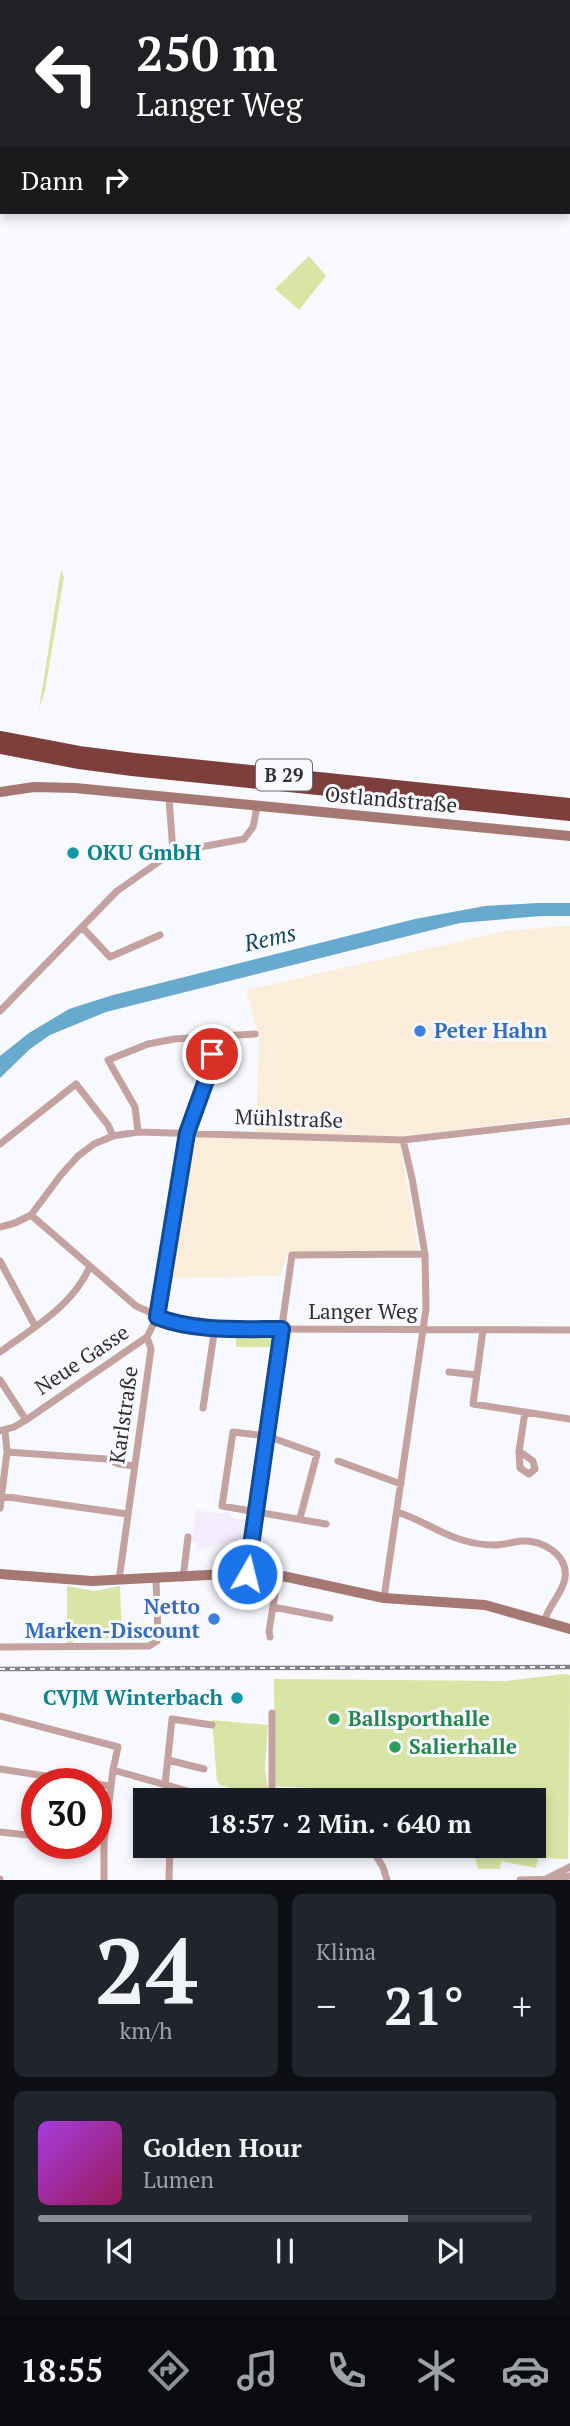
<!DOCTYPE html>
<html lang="de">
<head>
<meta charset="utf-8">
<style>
	:root { --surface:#171b24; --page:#20242c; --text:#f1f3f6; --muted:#9ea1a6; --line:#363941; --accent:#8c9099 }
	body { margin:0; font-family:"PT Serif",serif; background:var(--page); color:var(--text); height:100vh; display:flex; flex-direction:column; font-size:26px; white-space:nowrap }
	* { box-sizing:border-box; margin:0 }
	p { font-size:23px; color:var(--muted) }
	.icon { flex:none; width:38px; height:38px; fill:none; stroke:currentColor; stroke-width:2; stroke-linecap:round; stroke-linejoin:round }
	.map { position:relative; height:1880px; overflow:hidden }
	.panel { display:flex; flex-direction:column; gap:14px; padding:14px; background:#0d0f14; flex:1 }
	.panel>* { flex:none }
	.guide { position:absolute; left:0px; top:0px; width:570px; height:214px; box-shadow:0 4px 10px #0003; background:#202124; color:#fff; overflow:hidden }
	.speed { position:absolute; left:21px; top:1768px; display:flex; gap:14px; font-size:35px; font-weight:700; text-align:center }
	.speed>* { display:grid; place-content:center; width:91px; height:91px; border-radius:50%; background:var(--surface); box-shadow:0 4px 10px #0003; line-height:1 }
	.speed .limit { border:10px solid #d22; background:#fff; color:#111 }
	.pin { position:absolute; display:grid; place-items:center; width:60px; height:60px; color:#fff; margin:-30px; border:4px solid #fff; border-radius:50%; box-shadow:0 2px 7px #0007 }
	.me { position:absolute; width:77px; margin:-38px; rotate:8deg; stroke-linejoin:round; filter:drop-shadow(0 0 5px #0008) }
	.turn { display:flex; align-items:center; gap:24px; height:147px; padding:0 21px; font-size:32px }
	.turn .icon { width:91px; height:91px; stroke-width:2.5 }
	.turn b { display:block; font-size:49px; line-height:60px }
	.then { display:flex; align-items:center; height:66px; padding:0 21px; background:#0003; gap:14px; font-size:26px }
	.big { font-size:52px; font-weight:700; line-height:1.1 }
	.panel .widget { flex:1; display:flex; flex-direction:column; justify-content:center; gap:10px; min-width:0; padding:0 24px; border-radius:10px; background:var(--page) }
	.panel .dial { align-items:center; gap:0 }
	.dial b { font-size:91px; line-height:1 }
	.song { display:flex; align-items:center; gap:21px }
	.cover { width:84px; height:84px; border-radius:10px; background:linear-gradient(135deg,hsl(280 70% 55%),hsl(330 70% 35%)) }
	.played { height:7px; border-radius:4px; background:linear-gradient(90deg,var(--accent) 75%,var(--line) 75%) }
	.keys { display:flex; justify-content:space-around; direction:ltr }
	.heat { display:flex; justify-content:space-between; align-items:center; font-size:38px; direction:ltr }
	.panel .tiles { flex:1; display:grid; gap:14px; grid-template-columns:1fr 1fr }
	.widget:last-child { grid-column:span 2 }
	.trip { position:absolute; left:133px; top:1788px; width:413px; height:70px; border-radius:0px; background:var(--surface); box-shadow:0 4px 10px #0003; font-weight:700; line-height:70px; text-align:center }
	.menu { display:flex; height:112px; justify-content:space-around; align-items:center; background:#090b0e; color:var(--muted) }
	.menu .icon { width:49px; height:49px }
	.menu .active { color:var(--accent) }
	.menu b { font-size:32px; color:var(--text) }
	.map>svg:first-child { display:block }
</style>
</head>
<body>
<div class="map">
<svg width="570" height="1880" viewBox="0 0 570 1880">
	<rect width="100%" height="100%" fill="#f8f9fe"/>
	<path fill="#faeeda" d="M563,926H570V1116L399,1137L419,1255L287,1256L280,1276L166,1278L189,1130L256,1132L259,1039L246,990L505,931Z"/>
	<path fill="#f4ecfc" d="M196,1510L221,1514L227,1512L232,1518L252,1520L248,1544L230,1541L196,1551L197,1543L191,1542Z"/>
	<path fill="#d9e5a5" d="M309,256L326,276L299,310L275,289Z
		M61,570L64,577L45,691L39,709Z
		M236,1334L276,1335V1347H236Z
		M67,1586L94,1591L120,1586L122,1639H73V1643H67Z
		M563,1674L570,1675L568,1859L538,1858L536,1868L501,1861L500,1869H478L474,1853L389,1846H534V1801H334L326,1789L275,1786L274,1679L505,1681Z
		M212,1720L268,1725L265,1767L269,1799L243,1798V1793H227L228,1787L219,1785V1783L217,1782Z"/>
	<path fill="#c2cd8d" d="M435,0H570V109L569,2Z"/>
	<path fill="#68a9ce" d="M538,903H570V916H541L460,923L106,1012L50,1035L30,1049L0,1078V1056L29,1033L69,1009L113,995L415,919L485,906Z"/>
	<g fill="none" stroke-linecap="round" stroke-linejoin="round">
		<path stroke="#c3a29f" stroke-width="7" d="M173,852L244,839L253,827L257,807
			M82,927L110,957L160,935
			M0,1011L117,891L173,852L169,798
			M138,1132L135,1107L108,1060L148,1044L174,1039L255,1034
			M0,1144L76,1084L108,1125L113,1136
			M31,1215L136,1306L167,1320L229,1329L570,1330
			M0,1227L15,1223L31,1215L61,1175L78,1156L94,1144L113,1136L138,1132L403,1140L570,1121
			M0,1261L35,1326
			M483,1330L473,1404L570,1419
			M0,1352C34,1327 73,1306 90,1266
			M449,1372L477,1375
			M0,1380L26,1420
			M203,1408L215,1327
			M0,1431L14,1427L26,1420L147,1337
			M519,1451L533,1461L535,1469L529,1474L520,1468L519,1451L525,1412
			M7,1452L106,1459L119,1464L134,1466
			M338,1461L401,1484
			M1,1496L127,1514
			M0,1508L7,1452L5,1430
			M397,1512C420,1519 439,1533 462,1540C472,1543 483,1545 494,1545C503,1545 512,1542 521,1541C541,1540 568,1553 565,1578C563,1593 548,1606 544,1622
			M300,1518L317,1454L267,1436L233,1432L222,1506L326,1524
			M247,1574L292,1255L425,1254
			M183,1578L188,1537
			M119,1580L151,1349L147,1337L157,1317L187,1133L209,1072L216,1037
			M384,1598L426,1309L425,1254L412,1178L403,1140
			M273,1607L330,1618
			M270,1637L269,1631L278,1575
			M0,1647L149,1646L157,1641L158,1635L156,1579
			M272,1713V1801
			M0,1716L118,1747L113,1770L223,1801
			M168,1760L204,1769
			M0,1769L91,1783
			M96,1784L110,1786
			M165,1785L172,1719L212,1725
			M176,1801L178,1790
			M0,1832L37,1836
			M370,1846L383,1867L387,1880
			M548,1878L570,1867
			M0,1879V1880
			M104,1880V1842L113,1770
			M169,1880L170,1846
			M520,1880L557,1879L570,1876"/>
		<path stroke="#a67874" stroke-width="10" d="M0,792L34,787L75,788L570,836
			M0,1574L92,1581L227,1574L278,1575L384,1598L485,1605L570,1629"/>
		<path stroke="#7c3f3b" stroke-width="12" d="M0,737L79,752L134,759L570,804
			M0,748L79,763L132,770L570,815"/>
		<defs>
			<path id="rail" d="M0,1669L570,1667"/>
		</defs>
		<use href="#rail" stroke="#828386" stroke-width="4.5"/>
		<use href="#rail" stroke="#f8f9fe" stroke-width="2" stroke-dasharray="5" stroke-linecap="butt"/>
	</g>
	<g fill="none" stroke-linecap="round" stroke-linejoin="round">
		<defs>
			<path id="route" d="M212,1054L209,1072L187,1133L157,1317C196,1332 241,1329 282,1329L247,1574"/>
		</defs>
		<use href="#route" stroke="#114b97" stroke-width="18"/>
		<use href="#route" stroke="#1a73e8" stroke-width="12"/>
	</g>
	<g fill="#0f9aa8" stroke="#f8f9fe" stroke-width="2.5">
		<circle cx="73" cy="853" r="7"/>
		<circle cx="237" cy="1698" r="7"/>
	</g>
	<g fill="#3f7fe0" stroke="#f8f9fe" stroke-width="2.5">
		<circle cx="420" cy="1031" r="7"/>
		<circle cx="214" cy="1619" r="7"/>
	</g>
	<g fill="#2e9e5b" stroke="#f8f9fe" stroke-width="2.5">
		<circle cx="334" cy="1719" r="7"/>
		<circle cx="395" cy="1747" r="7"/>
	</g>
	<g text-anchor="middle" stroke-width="6" stroke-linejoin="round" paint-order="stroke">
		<rect fill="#f8f9fe" stroke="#6b6c6f" stroke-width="2" x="256" y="759.5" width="56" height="31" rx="5"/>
		<g font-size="19" font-weight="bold" fill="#2f3032">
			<text x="284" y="782">B 29</text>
		</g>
		<g font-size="21" fill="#2f3032" stroke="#f8f9fe">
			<text transform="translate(391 800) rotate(5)" y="7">Ostlandstraße</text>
			<text transform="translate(289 1119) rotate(2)" y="7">Mühlstraße</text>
			<text x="363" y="1319">Langer Weg</text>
			<text transform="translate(82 1360) rotate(-34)" y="7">Neue Gasse</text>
			<text transform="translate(124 1415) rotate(-82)" y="7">Karlstraße</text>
		</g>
		<g font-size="21" font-weight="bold" fill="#0d838f" stroke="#f8f9fe" text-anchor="start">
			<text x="87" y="860">OKU GmbH</text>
			<text x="223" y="1705" text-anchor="end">CVJM Winterbach</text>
		</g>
		<g font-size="21" font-weight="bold" fill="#366cbe" stroke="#f8f9fe" text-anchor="start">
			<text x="434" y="1038">Peter Hahn</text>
			<text x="200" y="1614" text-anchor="end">Netto<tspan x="200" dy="24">Marken-Discount</tspan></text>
		</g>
		<g font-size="21" font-weight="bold" fill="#27864d" stroke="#f8f9fe" text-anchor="start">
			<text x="348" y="1726">Ballsporthalle</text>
			<text x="409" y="1754">Salierhalle</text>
		</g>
		<g font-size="23" font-style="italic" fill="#174a65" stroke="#f8f9fe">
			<text transform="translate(270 938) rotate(-13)" y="8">Rems</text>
		</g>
	</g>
</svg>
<div class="speed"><div class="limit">30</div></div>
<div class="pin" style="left:212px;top:1054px;background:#d93025"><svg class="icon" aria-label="arrive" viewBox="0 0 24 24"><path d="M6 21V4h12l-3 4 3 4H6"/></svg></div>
<svg class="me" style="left:247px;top:1574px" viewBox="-20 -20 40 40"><circle r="17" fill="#1a73e8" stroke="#fff" stroke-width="3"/><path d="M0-11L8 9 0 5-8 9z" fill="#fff"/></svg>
<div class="trip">18:57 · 2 Min. · 640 m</div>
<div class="guide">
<div class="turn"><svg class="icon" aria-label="left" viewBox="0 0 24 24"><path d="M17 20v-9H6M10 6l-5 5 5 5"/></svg><div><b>250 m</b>Langer Weg</div></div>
<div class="then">Dann<svg class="icon" aria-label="right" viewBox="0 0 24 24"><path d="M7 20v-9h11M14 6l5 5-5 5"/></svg></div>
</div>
</div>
<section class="panel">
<div class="tiles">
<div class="widget dial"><b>24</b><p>km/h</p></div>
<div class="widget"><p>Klima</p>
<div class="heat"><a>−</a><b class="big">21°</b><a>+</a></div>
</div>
<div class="widget">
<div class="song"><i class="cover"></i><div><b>Golden Hour</b><p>Lumen</p></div></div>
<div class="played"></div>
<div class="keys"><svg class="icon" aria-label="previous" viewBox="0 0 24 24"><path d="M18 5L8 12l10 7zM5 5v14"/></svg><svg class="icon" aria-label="pause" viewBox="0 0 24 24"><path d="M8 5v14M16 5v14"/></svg><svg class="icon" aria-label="next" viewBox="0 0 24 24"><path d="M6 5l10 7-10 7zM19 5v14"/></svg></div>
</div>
</div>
</section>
<nav class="menu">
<b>18:55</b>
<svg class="icon active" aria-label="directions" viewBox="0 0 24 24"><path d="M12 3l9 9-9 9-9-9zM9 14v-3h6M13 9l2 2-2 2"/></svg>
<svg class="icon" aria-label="music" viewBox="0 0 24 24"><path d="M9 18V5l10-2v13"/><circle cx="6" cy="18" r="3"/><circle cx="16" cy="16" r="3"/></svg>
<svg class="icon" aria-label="phone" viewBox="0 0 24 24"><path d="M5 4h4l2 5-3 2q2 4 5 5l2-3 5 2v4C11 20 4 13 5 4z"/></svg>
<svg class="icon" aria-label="climate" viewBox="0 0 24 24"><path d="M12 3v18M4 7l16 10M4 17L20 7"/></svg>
<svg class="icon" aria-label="car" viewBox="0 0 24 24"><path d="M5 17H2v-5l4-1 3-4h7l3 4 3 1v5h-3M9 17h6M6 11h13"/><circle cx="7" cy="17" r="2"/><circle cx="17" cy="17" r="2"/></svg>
</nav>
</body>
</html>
